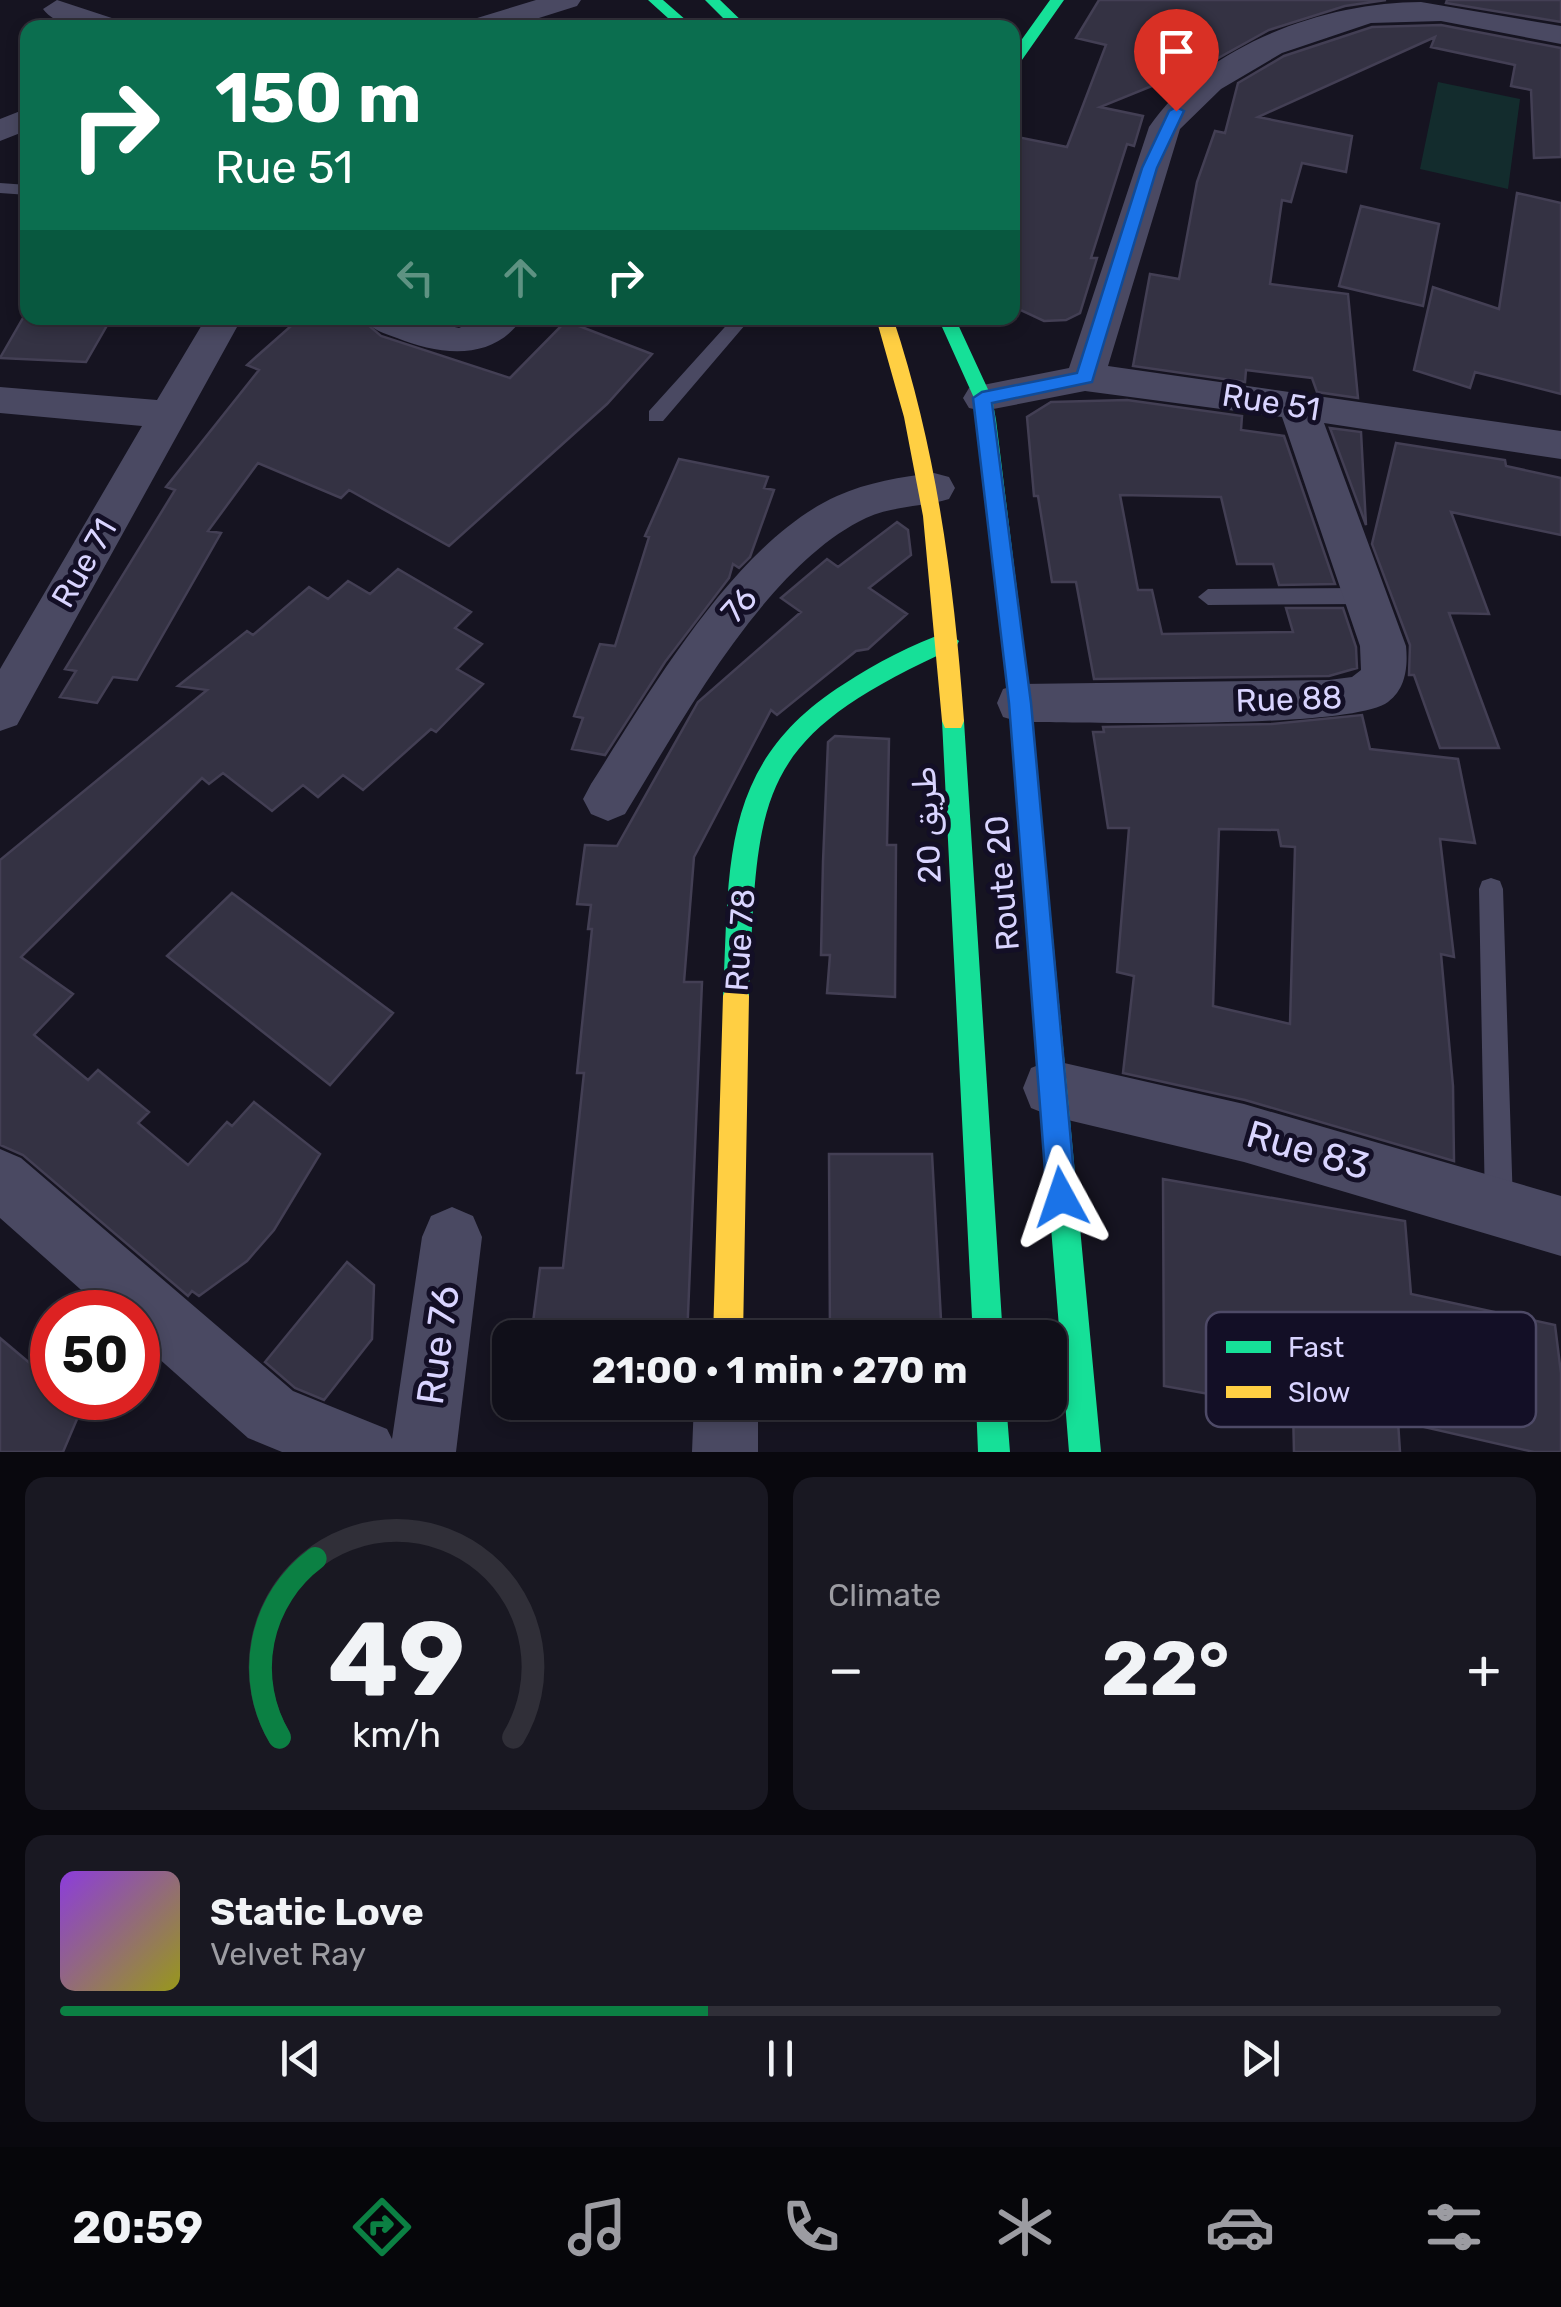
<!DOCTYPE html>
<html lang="en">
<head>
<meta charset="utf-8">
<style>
	:root { --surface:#100f19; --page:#191822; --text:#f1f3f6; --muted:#9c9ca2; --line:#302f38; --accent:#0b8043 }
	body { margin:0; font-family:Rubik,"Noto Naskh Arabic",sans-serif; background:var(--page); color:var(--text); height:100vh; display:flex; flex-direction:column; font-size:38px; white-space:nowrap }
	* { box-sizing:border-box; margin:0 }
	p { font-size:32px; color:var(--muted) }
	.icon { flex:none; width:55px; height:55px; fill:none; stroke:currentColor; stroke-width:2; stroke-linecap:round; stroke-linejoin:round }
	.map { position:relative; height:1452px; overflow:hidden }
	.side { display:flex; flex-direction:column; gap:25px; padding:25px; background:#09080e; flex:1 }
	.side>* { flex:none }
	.banner { position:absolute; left:20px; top:20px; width:1000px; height:305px; border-radius:20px; box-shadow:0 5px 15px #0003,0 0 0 2px var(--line); background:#0b6e4f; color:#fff; overflow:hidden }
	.speed { position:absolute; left:30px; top:1290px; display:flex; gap:20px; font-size:50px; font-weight:700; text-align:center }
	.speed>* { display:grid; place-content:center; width:130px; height:130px; border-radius:50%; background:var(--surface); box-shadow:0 5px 15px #0003,0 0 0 2px var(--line); line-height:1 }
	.speed .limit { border:15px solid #d22; background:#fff; color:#111 }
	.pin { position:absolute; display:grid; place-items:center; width:85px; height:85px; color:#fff; margin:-102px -42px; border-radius:50% 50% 50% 0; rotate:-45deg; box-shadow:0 0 10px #0007 }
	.pin .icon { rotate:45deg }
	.me { position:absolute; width:110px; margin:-55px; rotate:355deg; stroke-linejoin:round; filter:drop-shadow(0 0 8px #0008) }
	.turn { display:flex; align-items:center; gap:35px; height:210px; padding:0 30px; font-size:45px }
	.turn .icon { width:130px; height:130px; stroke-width:2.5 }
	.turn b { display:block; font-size:70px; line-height:85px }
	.lanes { display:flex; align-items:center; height:95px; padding:0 30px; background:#0003; justify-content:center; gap:50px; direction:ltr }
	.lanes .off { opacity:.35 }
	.big { font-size:75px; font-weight:700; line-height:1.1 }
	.side .card { flex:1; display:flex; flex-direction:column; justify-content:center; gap:15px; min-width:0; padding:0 35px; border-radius:20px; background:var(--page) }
	.side .dial { align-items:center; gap:0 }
	.dial svg { height:260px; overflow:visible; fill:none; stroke:var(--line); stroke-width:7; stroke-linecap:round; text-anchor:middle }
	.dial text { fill:var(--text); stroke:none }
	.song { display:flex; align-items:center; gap:30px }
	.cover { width:120px; height:120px; border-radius:15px; background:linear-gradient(135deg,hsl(270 70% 55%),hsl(60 70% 35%)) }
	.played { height:10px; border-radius:5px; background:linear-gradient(90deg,var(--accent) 45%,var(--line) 45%) }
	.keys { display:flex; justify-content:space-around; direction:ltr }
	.heat { display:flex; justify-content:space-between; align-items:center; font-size:55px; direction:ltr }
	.side .tiles { flex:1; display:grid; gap:25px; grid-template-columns:1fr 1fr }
	.card:last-child { grid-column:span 2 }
	.trip { position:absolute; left:492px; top:1320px; width:575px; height:100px; border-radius:20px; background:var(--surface); box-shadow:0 5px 15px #0003,0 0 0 2px var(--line); font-weight:700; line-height:100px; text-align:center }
	.dock { display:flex; height:160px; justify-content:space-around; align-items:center; background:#06060a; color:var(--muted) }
	.dock .icon { width:70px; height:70px }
	.dock .active { color:var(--accent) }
	.dock b { font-size:45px; color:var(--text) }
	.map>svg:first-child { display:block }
</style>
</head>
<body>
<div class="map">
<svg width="1561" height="1452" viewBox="0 0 1561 1452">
	<rect width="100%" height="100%" fill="#161421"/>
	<path fill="#132c2d" d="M1438,82L1520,99L1508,189L1420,169Z"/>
	<path fill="#343243" stroke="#433f54" stroke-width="2.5" fill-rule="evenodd" d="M1099,0H1386L1345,6L1269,30L1211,62L1100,107L1143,116L1134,146L1127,144L1091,258H1097L1080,313L1066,320L1044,321L1012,306V136L1067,147L1106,45L1076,38Z
		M1447,0H1561V22L1446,3Z
		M1441,25L1561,48V157L1534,158L1531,90L1511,86L1515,65L1431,47L1435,37L1258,117L1352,136L1346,172L1302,163L1291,202L1282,200L1270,284L1348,294L1358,398L1317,392L1312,378L1246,370L1245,382L1133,366L1150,274L1179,279L1197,182L1215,131L1225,133L1238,83L1284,56L1372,27Z
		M1517,193L1561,203V394L1475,372L1470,388L1414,370L1433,287L1499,309Z
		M1361,206L1439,224L1423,306L1339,286Z
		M23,318L109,322L86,362L0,358Z
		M300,318H360L381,336L510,378L566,321L652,354L607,404L449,546L349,490L341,498L258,463L208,531L221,533L137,680L113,677L97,703L60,697L76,671L65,669L175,490L166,487L259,370L247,365Z
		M1127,400L1242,416L1241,430L1284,436L1335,584L1279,585L1273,564H1237L1221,497L1120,495L1138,590H1152L1162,634L1293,632L1286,608H1343L1356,647L1357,668L1329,676L1094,679L1076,582H1052L1038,496H1034L1027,417L1051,402Z
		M1330,428L1361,432L1366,525Z
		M1396,443L1505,460L1506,466L1561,478V535L1451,512L1489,614L1449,613L1499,748H1440L1414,675H1409L1410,645L1372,544Z
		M679,459L768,477L764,488L774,490L750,557L739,568L733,564L729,578L665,662L605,755L572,749L583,718L574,716L600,644L615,646L649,537L645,536Z
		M897,522L908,530L911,555L869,588L907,614L868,649L856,651L777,715L771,710L694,857L684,982H702L687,1338H531L540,1268H563L584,1073H577L592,929H588L591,905L577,904L585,845L617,846L698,702L801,612L781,598L827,559L838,567Z
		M398,569L471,612L455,628L482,644L457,669L483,684L436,732L431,729L363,790L343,775L318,797L303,785L272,811L223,773L209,784L202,778L21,957L73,994L34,1035L88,1080L98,1070L149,1112L138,1123L188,1165L227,1122L232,1126L254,1102L320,1154L274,1230L247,1261L199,1296L192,1291L188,1296L23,1155L0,1145V860L207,690L178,686L247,631L253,635L309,587L328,599L348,581L370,594Z
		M1362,715L1370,749L1458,759L1475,843L1440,839L1454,957L1441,954L1453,1086L1454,1161L1245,1100L1123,1073L1134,976L1117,972L1129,828H1108L1093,732H1104L1103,727L1272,724ZM1219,829L1278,830L1281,846L1295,847L1290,1024L1213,1006Z
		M835,736L889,739L887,845H896L895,997L827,993L830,955H821L823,862L828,742Z
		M232,893L393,1013L330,1085L167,956Z
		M829,1154H932L942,1338H830Z
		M1163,1179L1405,1221L1411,1294L1555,1325L1561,1373V1452H1534L1398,1421L1400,1452H1294L1293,1409L1164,1386Z
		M347,1262L374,1285L372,1339L324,1400L295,1388L265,1362Z
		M0,1338L32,1365L52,1364V1398H86L63,1452H0Z"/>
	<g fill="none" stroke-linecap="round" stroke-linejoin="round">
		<path fill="#4a4962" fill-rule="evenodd" d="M0,183L28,185V195L0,193Z
			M733,318H751L663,421H649V411Z
			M1366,588L1376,596L1366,604L1208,605L1198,597L1208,589Z
			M1491,878L1500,881L1503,889L1513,1205L1509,1215L1499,1219L1489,1215L1485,1205L1479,889L1482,881Z"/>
		<path fill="#4a4962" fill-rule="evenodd" d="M57,0L124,22L128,28C102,28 60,32 43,9Z
			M536,0H581L577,6L507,28H460L464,22Z
			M1421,2L1561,26V44L1441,21L1371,23L1282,53L1221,89L1180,129L1108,366L1561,431V459L1324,423L1406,646C1408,666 1406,689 1388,702C1350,730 1083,722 1020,722L1003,717L997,703L1003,689L1020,684L1329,680L1352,677L1361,670L1360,646L1282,417L1085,391L983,411L969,408L963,398L969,388L983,385L1069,368L1149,127C1205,45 1325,2 1421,2Z
			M28,108V130L0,141V119Z
			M206,318H242L17,725L0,731V669L142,426L0,413V387L157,400Z
			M364,318H415L459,328L480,318H522C494,362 439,355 397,338C384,333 371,330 364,318Z
			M934,473L949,477L955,488L949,499C922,507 892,506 866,518C765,566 682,721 625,814L608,821L591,814L583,799L591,784C650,692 735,542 837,496C868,482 901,477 934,473Z
			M1051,1060L1244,1104L1561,1196V1256L1244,1162L1051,1116L1031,1108L1023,1088L1031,1068Z
			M0,1149L21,1158L293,1391L387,1429L392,1439L422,1237L431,1216L452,1207L473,1216L482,1237L456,1452H282L248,1438L138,1340V1312H106L0,1218Z
			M694,1402H758V1452H692Z"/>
		<path fill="#16e098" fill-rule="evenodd" d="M648,0H663L695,28H679Z
			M705,0H720L749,28H733Z
			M1050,0H1064L1017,67L1012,68V53Z
			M938,318H955L992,398L996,420L1031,703L1101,1452H1069L1009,703L978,420L974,398Z
			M948,632L959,641L956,647C753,739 758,789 749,996L745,1005L736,1008L727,1005L723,996C730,864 719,763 844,684C876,663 912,644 948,632Z
			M953,712L961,714L964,721L1003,1338H973L942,721L945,714Z
			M976,1402H1006L1010,1452H978Z"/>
		<path fill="#ffcf43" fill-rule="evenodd" d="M876,318H893C937,450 954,583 964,721L961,728H945L942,721L923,516L904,417Z
			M736,984L745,987L749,996L743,1338H713L723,996L727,987Z"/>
	</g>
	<path fill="#1a73e8" stroke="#114b97" stroke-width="2.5" d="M1176,107L1184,111L1157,168L1092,382L992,403L1031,703L1076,1197L1071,1207L1061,1211L1051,1207L1047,1197L1009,703L973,398L982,392L1077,373L1142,168L1169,111Z"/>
	<g text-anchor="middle" stroke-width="10" stroke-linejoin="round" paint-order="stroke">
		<g font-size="32" fill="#d9d4ff" stroke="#130f26">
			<text transform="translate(1271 402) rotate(9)" y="11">Rue 51</text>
			<text transform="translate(84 563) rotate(-60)" y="11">Rue 71</text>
			<text transform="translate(739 605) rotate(-48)" y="11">76</text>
			<text transform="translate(1289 699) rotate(-2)" y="11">Rue 88</text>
			<text transform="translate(927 825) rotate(-93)" y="11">طريق 20</text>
			<text transform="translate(1002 883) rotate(-95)" y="11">Route 20</text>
			<text transform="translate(740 940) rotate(-86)" y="11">Rue 78</text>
		</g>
		<g font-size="38" fill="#d9d4ff" stroke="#130f26">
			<text transform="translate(1308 1150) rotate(16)" y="13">Rue 83</text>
			<text transform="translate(438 1345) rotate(-82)" y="13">Rue 76</text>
		</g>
	</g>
	<rect x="1206" y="1312" width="330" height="115" rx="15" fill="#130f26" stroke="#4e4a67" stroke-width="2.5"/>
	<rect x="1226" y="1341" width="45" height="12" fill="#16e098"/>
	<rect x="1226" y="1386" width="45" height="12" fill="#ffcf43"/>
	<g font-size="28" fill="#d9d4ff">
		<text x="1288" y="1357">Fast</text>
		<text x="1288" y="1402">Slow</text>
	</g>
</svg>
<div class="speed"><div class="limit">50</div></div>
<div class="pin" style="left:1176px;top:111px;background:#d93025"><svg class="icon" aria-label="arrive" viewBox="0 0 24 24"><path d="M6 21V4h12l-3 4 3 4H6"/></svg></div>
<svg class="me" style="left:1061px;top:1197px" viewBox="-20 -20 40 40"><path d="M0-17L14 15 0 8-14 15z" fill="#1a73e8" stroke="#fff" stroke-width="4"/></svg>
<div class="trip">21:00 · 1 min · 270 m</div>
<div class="banner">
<div class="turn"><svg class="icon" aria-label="right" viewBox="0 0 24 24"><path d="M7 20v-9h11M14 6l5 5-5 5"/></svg><div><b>150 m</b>Rue 51</div></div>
<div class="lanes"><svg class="icon off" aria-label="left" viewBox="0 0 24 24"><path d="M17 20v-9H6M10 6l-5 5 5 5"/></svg><svg class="icon off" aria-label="ahead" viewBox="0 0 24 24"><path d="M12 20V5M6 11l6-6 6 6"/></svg><svg class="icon" aria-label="right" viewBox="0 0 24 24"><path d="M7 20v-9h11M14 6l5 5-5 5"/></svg></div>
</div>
</div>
<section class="side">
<div class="tiles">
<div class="card dial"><svg viewBox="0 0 100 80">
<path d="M14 69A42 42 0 1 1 86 69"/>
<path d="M14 69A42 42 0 0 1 25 14" stroke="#0b8043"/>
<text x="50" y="56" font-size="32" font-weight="700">49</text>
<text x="50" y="72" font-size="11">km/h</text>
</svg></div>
<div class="card"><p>Climate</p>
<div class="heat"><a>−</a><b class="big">22°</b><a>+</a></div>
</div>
<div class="card">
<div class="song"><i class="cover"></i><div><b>Static Love</b><p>Velvet Ray</p></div></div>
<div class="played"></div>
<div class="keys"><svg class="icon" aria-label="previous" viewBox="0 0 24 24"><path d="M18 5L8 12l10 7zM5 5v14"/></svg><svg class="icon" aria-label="pause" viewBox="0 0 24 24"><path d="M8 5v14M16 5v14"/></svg><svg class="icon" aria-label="next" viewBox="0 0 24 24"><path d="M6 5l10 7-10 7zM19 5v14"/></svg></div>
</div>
</div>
</section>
<nav class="dock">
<b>20:59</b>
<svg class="icon active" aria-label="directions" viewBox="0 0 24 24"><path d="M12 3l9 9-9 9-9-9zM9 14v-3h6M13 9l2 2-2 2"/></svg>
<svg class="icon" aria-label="music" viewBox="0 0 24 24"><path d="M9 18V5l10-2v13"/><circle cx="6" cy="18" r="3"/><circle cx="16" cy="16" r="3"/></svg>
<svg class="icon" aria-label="phone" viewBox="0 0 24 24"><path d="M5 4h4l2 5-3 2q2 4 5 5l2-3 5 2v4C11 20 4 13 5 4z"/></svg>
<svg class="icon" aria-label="climate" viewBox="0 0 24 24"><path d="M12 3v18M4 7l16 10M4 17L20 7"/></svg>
<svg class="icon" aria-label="car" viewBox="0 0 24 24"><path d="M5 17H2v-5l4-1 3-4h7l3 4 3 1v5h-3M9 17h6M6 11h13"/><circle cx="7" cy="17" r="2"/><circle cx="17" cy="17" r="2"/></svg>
<svg class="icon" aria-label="filters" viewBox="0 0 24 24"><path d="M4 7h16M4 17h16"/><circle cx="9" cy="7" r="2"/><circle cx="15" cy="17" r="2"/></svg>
</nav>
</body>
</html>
